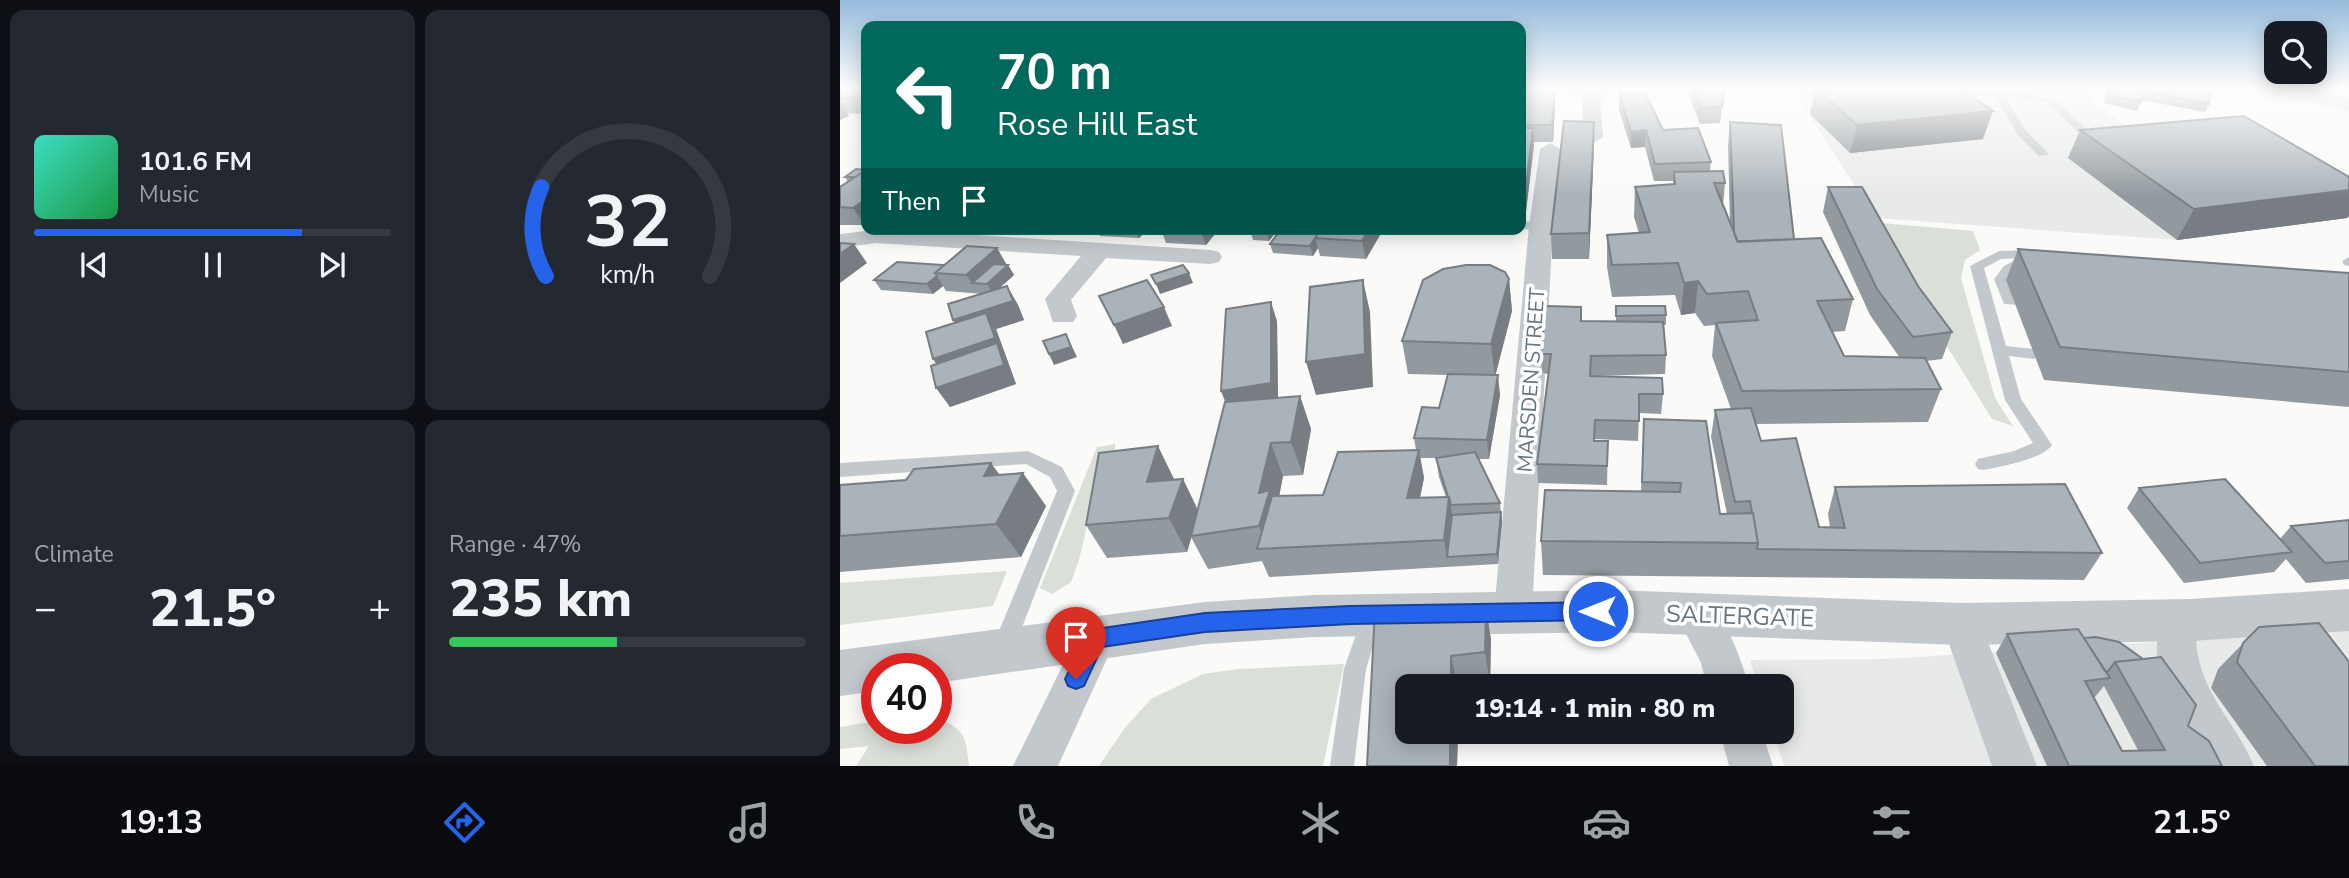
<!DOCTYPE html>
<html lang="en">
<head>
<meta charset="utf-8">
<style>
	:root { --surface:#171b24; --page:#242831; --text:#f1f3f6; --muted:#9ea1a6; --line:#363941; --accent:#2563eb }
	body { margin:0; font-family:"Nunito Sans",sans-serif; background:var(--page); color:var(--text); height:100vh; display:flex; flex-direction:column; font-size:26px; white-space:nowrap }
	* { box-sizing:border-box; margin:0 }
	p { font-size:23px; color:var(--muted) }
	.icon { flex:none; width:38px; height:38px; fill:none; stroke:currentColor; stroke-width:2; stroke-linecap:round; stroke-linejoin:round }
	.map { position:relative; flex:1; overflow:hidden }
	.sheet { display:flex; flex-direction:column; gap:10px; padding:10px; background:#0d0f14; width:840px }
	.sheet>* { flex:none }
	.guide { position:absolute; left:21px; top:21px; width:665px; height:214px; border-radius:14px; box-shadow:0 4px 18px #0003; background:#00695c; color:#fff; overflow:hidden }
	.controls { position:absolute; left:1424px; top:21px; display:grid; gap:14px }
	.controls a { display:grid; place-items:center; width:63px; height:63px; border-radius:14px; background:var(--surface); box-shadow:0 4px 18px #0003; font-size:35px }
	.speed { position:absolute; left:21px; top:653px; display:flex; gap:14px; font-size:35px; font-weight:700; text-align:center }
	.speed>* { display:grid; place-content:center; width:91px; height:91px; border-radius:50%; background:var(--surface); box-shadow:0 4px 18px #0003; line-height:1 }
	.speed .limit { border:10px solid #d22; background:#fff; color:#111 }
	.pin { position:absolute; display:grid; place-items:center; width:60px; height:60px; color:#fff; margin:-72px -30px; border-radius:50% 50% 50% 0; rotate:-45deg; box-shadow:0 0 7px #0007 }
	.pin .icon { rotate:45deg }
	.me { position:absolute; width:77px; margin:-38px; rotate:270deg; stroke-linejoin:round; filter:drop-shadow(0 0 5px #0008) }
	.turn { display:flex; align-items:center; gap:24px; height:147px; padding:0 21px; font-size:32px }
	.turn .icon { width:91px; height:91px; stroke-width:2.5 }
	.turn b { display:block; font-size:49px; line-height:60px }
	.then { display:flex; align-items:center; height:66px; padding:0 21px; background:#0003; gap:14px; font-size:26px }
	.big { font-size:52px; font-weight:800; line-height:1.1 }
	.sheet .card { flex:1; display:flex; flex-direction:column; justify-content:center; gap:10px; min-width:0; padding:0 24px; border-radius:14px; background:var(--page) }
	.sheet .dial { align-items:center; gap:0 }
	.dial svg { height:182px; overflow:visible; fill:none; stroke:var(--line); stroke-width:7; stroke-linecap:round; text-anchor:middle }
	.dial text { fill:var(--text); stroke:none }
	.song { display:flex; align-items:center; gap:21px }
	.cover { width:84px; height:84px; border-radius:10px; background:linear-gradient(135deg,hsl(170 70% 55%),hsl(140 70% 35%)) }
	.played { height:7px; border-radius:4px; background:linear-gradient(90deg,var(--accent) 75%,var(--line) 75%) }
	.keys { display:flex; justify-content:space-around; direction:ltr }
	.heat { display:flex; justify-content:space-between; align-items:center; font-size:38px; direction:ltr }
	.charge { height:10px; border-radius:5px; background:linear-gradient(90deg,#34c759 47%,var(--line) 0) }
	.sheet .tiles { flex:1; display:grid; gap:10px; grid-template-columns:repeat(2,1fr) }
	.trip { position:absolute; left:555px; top:674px; width:399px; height:70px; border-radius:14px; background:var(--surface); box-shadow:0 4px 18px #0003; font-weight:800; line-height:70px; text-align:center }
	.dock { display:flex; height:112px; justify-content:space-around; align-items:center; background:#090b0e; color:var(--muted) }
	.dock .icon { width:49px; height:49px }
	.dock .selected { color:var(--accent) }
	.dock b { font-size:32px; color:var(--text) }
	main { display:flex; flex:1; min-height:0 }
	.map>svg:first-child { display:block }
</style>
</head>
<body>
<main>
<section class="sheet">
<div class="tiles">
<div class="card">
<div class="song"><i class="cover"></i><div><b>101.6 FM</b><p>Music</p></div></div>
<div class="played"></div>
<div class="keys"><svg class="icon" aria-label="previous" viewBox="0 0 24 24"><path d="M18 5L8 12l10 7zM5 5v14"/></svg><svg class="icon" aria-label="pause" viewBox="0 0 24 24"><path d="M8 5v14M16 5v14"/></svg><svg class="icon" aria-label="next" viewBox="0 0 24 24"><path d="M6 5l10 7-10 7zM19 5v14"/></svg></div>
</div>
<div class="card dial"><svg viewBox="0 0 100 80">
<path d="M14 69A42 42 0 1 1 86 69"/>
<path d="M14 69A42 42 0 0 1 12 30" stroke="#2563eb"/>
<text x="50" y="56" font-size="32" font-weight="700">32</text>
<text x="50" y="72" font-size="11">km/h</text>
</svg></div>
<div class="card"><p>Climate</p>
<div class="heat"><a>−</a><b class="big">21.5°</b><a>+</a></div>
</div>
<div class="card"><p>Range · 47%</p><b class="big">235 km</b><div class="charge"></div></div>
</div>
</section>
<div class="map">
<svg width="1509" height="766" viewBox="0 0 1509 766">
	<rect width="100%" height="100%" fill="#fafaf8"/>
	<path fill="#e8e9e9" d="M952,89H1252L1250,100L1319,150L1507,218L1337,240L1036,218Z
		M1509,630V766H944L933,732H942V686H918L910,660L1045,659Z"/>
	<path fill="#dadfd7" d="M1030,222L1133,231L1140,250L1125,260L1121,278L1155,398L1173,426L1152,419Z
		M275,444L276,462L260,470L239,560L231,582L212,594L200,588L257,447Z
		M167,571L153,606L0,625V583Z
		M504,664L483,766H259L284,729L311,699L363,674L398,669Z
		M96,718C125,728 126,737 129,766H16L29,746L0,749V727L37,721V728H96Z"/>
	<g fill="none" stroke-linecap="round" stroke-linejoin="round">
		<path fill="#c3c8cc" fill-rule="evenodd" d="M1100,89H1111L1116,92L1162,89L1215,99L1258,141L1249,143L1208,103L1165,96L1185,130L1209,154L1199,156L1177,134L1155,95L1114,98Z
			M681,221L701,222L707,226L701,230L681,229Z
			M1196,250L1201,251V257L1174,272L1168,279L1175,298L1181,302L1179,305L1164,304L1154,279L1164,266L1179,258L1161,259L1144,268L1166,346L1194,349L1202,354L1194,359L1169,356L1181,399L1212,445C1201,460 1162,466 1144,470L1138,469L1135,464L1138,459L1174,451L1193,443L1165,400L1130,266L1159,251Z
			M1509,257V266L1504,265L1502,261Z
			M188,451L222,467L235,491L174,648L171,655L163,658L155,655L152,648L217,491L210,477L186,464L0,477V463Z
			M532,608L539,611L542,617L526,669L514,766H490L504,669L522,617L525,611Z"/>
		<path fill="#c3c8cc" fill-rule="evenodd" d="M751,89H771L760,100L763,137L753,143L743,137L742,98Z
			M710,143L720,149L713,226L692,612L687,624L673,629L659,624L654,612L689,226L700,149Z
			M43,229L370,250L379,252L382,257L379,262L370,264L266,258L231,300L237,316L233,322H213L205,299L241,256L36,243L0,248V234Z
			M855,597C885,608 900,657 909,686H867L861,663L836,614L841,602Z
			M1351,603L1365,608L1371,620L1356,642C1361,696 1395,720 1414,766H1366C1339,725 1279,629 1351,603Z
			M1122,607L1136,612L1197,766H1152L1102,624L1108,612Z
			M256,621L270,626L276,639L218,766H173L242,626Z
			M880,732H922L933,766H889Z"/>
		<path fill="#c3c8cc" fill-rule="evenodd" d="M1509,589V631L1351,641L1122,645L774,632L475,637L365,644L96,683V668H37V691L0,696V650L365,602L475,595L774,590L1122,603L1351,599Z"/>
		<path fill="#d6dbdf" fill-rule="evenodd" d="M1431,89H1474L1509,97V111L1435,94Z"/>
	</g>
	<path fill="#929a9f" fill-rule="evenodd" d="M0,89H26V110L18,114L8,113L9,116L0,120Z
		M681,89L715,104L713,142H694L686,211H681Z
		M718,89H745L739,93Z
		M849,89H884L880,123L860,124L849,95Z
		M975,89H1120L1143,139L1010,153L970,114Z
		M1267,89H1371L1369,104L1365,112L1301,100L1297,111L1264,103Z
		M779,94L823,130L871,162L870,171L885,183L883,205L890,222L888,145L890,122L954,239L1013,299L1005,331L992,332L1004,356L1060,358L1030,315L983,212L988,187L1078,286L1112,332L1102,359L1086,361L1101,389L1088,422L916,424L921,441L979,527L990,528L988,514L995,487L1262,553L1244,580L703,575L701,541L801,491L804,419L880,514H887L871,437L875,410L891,409L872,356L875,325L864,326L855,313L841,315L835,295L772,297L767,267V235L799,233L794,217L795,187L833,184V181H814L805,147L791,148L779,110Z
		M1240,130L1509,177V216L1507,218L1337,240L1228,158Z
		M754,145L749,259H712L711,234Z
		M26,170V225H0V187L8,182L5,177Z
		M221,229H253L250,232L222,231Z
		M257,229H308L299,238L260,236Z
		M321,229H379L366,245L326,243Z
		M438,229L429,241L413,240L410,230Z
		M441,229H539L540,235L526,259L480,256L478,248L473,256L433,253L430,244Z
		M157,248L167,265H168L174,275L158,289L167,286L178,305L184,320L156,329L176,384L110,407L96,364L115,323L113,320L143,294L106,291L103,286L93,294L41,290L34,280L104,265Z
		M1178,249L1509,273V407L1204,380L1166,280Z
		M669,279L672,311L655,375L660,395L649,459H639L660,503L662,522L658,564L429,577L422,561L368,569L351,537L347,552L267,558L246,525L334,479H343L358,510L386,402L381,391L437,321L438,398L460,396L471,429L463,475L443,476L439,496L483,495L576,450L574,438L599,408L607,375L568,374L562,341ZM580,458H596L599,477L606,497L580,498L584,478Z
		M776,306L826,315V325H824L826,355L825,374L751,376L823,394L821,414L799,413L798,441L755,439V441H768L767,485L698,483L697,464L708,374L702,373L701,354L741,307V321L776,322Z
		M159,475L206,506L181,557L0,572V485Z
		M1299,488L1440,539L1451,526L1509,520V579L1466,583L1446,559L1434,572L1344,583L1287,508Z
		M646,608L651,640L650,683L631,686H567V732H618L617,766H527L535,610Z
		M1419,627L1509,766H1427L1371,688L1378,669Z
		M1167,634L1244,638L1256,637L1348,726L1382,766H1207L1156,653ZM1264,686L1298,750L1282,751L1254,697H1255Z"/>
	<path fill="#777d82" d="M26,89V110L18,114L8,98Z
		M715,89V104L713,142L712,125Z
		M0,101L9,116L0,120Z
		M1153,111L1143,139L1010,153L1017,125Z
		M754,122V145L749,259V233Z
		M693,128L694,145L686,211L685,193Z
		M806,130L805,147L791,148V132Z
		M1509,190V216L1507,218L1337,240L1354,209Z
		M26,199V225H25L13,208Z
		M295,229H308L299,238Z
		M360,229H379L366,245Z
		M428,229H438L429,241L427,231Z
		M529,229H539L540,235L526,259L522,241Z
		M475,238L478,248L473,256L470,246Z
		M14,244L27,263L0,283V254Z
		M157,248L167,266L168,265L174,275L153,294L147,284L132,283L126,275Z
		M349,273L353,283L320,294L316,284Z
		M97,276L103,286L93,294L87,284Z
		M669,279L672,311L655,377L651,344Z
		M523,280L530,312L533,387L476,395L466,362Z
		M858,281L855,313L841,315L844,283Z
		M167,286L178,305L184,320L156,329L176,384L110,407L96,388L106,378L93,359L125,340L113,320Z
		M431,302L437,321L438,402L389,411L381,391Z
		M324,307L332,326L283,344L274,325Z
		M226,334L237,357L214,365L209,354Z
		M658,375L660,395L649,459L647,440Z
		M460,396L471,429L463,475L451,442Z
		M431,443L443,476L429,549L419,526V493Z
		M318,446L334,479L325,515L307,482Z
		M579,450L584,478L574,525L567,498Z
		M151,463L173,493L183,473L206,506L181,557L156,524L144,476Z
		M343,479L359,513L347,552L329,518Z
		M609,497L614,525L607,557L609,567L604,540Z
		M661,512L662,522L658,564L657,554Z
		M646,608L651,640L650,683L645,652Z
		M611,656L618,686H611Z
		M610,732H618L617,766H610Z"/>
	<path fill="#aab3b9" stroke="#777d82" stroke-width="2" d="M0,89H26L8,98H0Z
		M681,89H715L712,125H681Z
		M854,89H884L882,107L861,108Z
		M977,89H1120L1153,111L1017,125Z
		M1269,89H1371L1369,104L1303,91L1301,102L1267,95Z
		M805,93L823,130L858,128L871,162L815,164L806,130L791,132L779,94Z
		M1404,116L1509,177V190L1354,209L1240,130Z
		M724,121L754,122L749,233L711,234Z
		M890,122L941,125L954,239L908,241H897L894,232Z
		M681,128H693L685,193H681Z
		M16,169L26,170L15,177H5Z
		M26,170V199L13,208L0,207V187Z
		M883,171L885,183H874L898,242L981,238L1013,299L977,301L1004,356L1085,358L1101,389L902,391L876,323L918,320L908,291L867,294L858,281L844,283L838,263L772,265L767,235L810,232L795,187L835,184L834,172Z
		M988,187H1022L1078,286L1112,332L1073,337L1037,289Z
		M411,229H428L427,231L410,230Z
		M441,229H481L470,246L430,244Z
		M481,229H529L522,241L475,238Z
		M0,243L14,244L0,254Z
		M127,246L157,248L126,275L95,273Z
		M1178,249L1509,273V372L1220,347Z
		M57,262L104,265L95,273L97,276L87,284L34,280Z
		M154,264L168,265L147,284L132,283Z
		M343,265L349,273L316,284L311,275Z
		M626,265H650L665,272L669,279L651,344L562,341L583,280L603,269Z
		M307,280L324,307L274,325L259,296Z
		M523,280L525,354L466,362L470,287Z
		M167,286L173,301L113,320L108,304Z
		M431,302V383L381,391L386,309Z
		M705,306L741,307V321L823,322L826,355L751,356L750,376L822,378L823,394H799V421L755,420L754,441H768L767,466L697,464L711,354H701Z
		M776,306H825L826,315L776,316Z
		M146,313L155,338L93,359L86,332Z
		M226,334L231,347L209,354L203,341Z
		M157,343L164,365L96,388L91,366Z
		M608,374L658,375L647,440L574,438L582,407L599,408Z
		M460,396L451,442L431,443L419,493L430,490L419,526L351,536L385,402Z
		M911,408L921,441L956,438L979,527L1005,528L995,487L1225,484L1262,553L917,549L918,543L913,513H912L910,501L895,502L875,410Z
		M804,419L866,421L880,514L913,513L918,543L701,541L705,490L840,492L841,483L802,482Z
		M318,446L307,482L343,479L329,518L246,525L259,453Z
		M579,450L567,498L609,497L604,540L417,549L432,496L483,495L498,452Z
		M635,452L660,503L611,505L609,497H608L596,458Z
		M151,463L144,476L183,473L156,524L0,536V485L66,480L74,469Z
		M1385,479L1452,552L1360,563L1299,488Z
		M661,512L657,554L607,557L612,515Z
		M1509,520V561L1485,563L1451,526Z
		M646,608L645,652L611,656V686H567V732H610V766H527L535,610Z
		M1479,623L1509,662V766H1475L1397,662L1403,643L1419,627Z
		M1238,629L1270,678L1245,681L1282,751L1325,750L1275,662L1321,657L1356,705L1348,726L1369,741L1382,766H1229L1167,634Z
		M1256,637L1279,642L1303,659L1275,662L1268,671H1265L1244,638Z"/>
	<linearGradient id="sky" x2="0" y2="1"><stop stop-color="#96bcdc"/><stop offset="0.45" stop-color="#fdfdfc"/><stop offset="1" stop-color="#fdfdfc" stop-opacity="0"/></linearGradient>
	<rect width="1509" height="196" fill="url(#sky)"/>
	<path fill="#2563eb" stroke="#184099" stroke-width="2" d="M758,602L765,605L768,611L765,618L758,620L510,624L365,632L262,647L244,686L236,689L228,686L225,679L248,632L256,629L365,613L510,606Z"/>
	<g text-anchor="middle" stroke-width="7" stroke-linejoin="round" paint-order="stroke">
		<g font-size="21" fill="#657683" stroke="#fff">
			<text transform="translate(691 380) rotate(-86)" y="7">MARSDEN STREET</text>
		</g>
		<g font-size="24" fill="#657683" stroke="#fff">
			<text transform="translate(900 616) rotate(2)" y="8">SALTERGATE</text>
		</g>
	</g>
</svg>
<div class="controls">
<a><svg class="icon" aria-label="search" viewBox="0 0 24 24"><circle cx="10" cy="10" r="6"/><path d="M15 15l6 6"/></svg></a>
</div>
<div class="speed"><div class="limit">40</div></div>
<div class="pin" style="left:236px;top:679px;background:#d93025"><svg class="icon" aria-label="arrive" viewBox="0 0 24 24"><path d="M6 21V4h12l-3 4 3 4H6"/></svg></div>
<svg class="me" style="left:758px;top:611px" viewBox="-20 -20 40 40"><circle r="17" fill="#2563eb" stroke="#fff" stroke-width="3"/><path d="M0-11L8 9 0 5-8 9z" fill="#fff"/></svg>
<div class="trip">19:14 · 1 min · 80 m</div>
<div class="guide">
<div class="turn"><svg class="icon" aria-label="left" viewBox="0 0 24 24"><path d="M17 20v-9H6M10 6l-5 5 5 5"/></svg><div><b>70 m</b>Rose Hill East</div></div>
<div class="then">Then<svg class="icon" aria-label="arrive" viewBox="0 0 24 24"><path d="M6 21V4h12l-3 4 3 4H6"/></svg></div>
</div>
</div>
</main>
<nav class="dock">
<b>19:13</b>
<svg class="icon selected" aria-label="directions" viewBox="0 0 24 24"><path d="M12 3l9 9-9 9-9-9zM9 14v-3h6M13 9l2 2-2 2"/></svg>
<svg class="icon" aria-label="music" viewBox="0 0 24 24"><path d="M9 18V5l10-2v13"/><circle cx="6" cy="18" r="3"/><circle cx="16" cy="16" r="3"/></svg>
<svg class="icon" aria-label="phone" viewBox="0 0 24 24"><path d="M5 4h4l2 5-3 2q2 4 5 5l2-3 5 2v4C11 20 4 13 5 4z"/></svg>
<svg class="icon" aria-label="climate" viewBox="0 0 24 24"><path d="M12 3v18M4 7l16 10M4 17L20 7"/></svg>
<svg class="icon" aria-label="car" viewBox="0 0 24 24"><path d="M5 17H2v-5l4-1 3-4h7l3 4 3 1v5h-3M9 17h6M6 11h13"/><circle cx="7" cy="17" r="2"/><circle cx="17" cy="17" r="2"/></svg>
<svg class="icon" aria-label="filters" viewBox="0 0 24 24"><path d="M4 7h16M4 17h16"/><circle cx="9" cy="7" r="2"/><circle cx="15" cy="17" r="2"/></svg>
<b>21.5°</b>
</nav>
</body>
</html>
